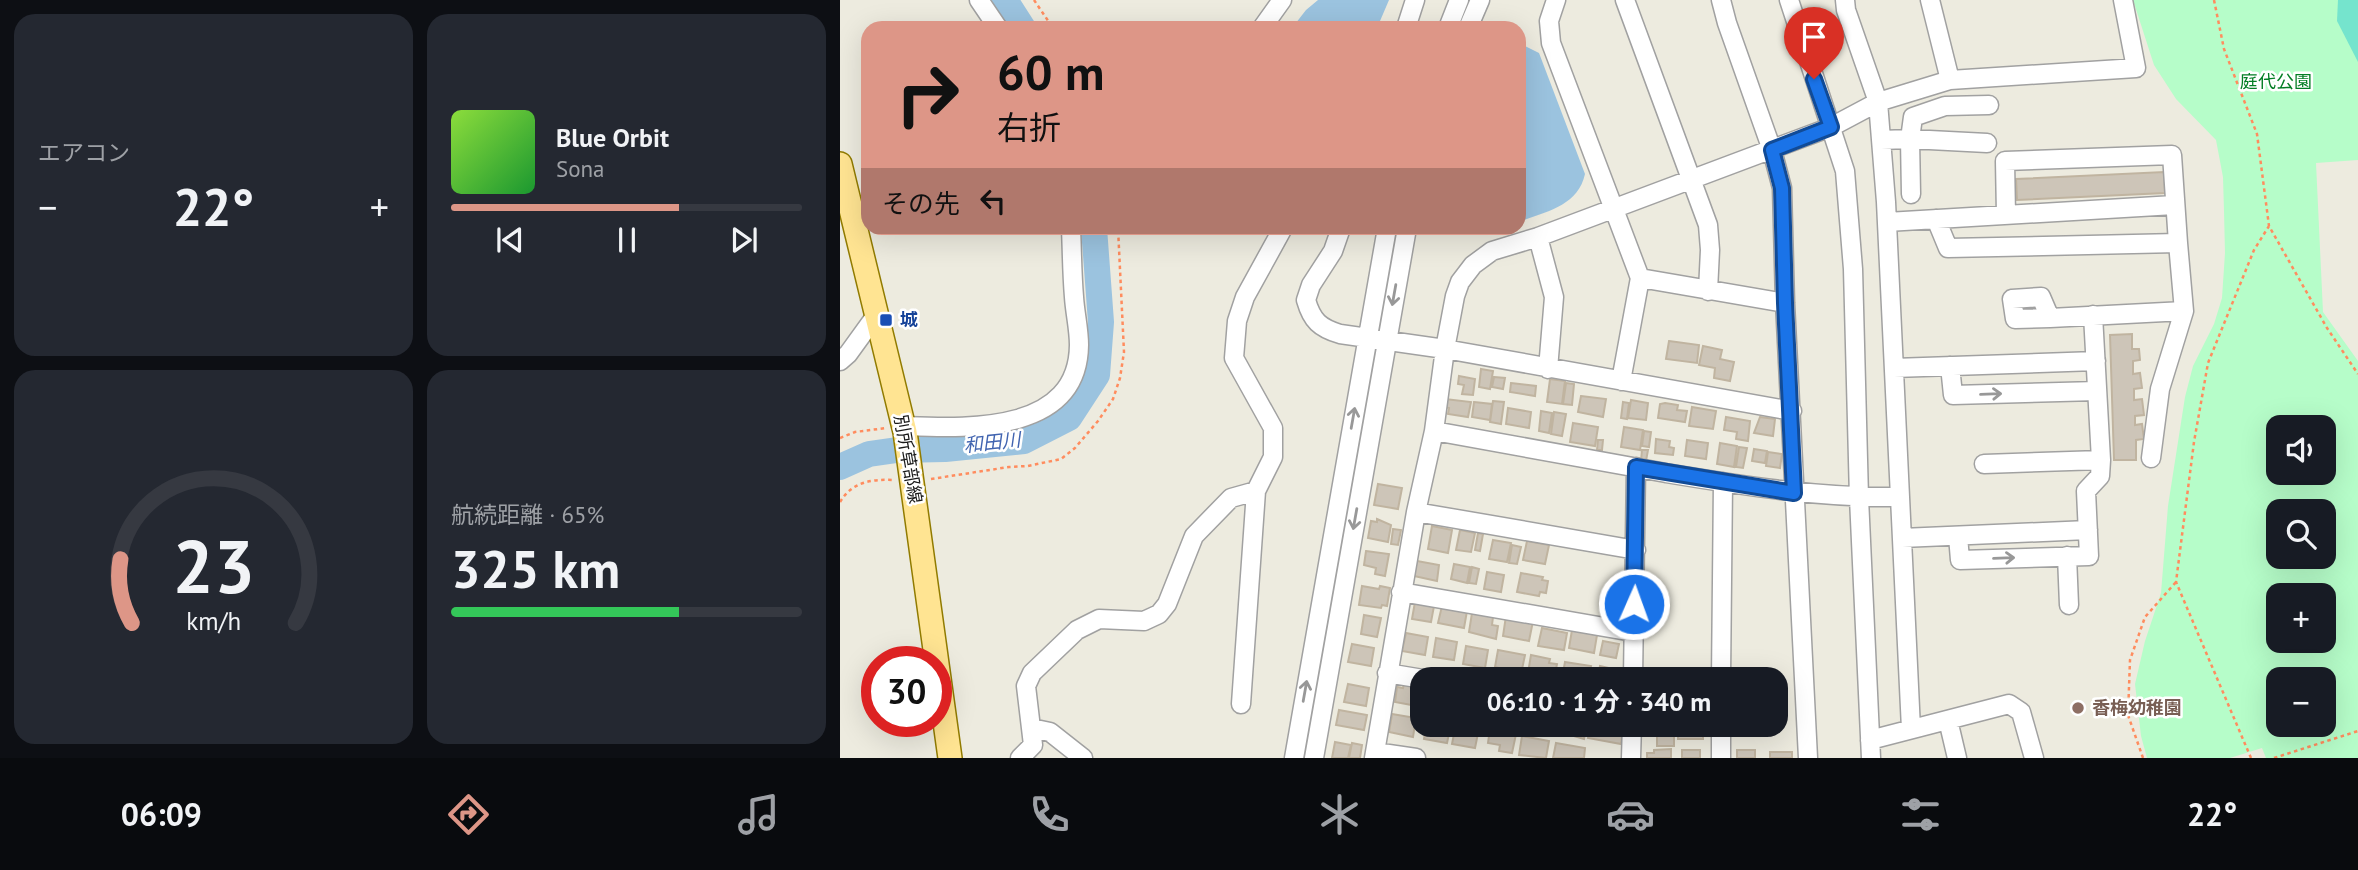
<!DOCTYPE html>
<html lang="ja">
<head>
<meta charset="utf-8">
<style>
	:root { --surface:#171b24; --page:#242831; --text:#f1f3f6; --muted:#9ea1a6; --line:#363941; --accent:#dd9687 }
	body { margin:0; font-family:"PT Sans","Noto Sans JP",sans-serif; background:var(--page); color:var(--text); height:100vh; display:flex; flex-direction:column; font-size:26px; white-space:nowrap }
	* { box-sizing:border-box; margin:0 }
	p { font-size:23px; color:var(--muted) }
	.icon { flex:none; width:38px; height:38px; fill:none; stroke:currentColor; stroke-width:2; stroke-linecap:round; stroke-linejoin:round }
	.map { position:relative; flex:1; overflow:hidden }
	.panel { display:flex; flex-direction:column; gap:14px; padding:14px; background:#0d0f14; width:840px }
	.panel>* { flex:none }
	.hud { position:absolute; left:21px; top:21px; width:665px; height:214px; border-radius:21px; box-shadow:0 7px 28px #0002; background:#dd9687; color:#111; overflow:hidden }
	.fabs { position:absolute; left:1426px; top:415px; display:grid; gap:14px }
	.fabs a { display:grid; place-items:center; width:70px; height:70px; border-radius:14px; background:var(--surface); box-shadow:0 7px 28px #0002; font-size:35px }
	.speed { position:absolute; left:21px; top:646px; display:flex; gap:14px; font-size:35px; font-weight:700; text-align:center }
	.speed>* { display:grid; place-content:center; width:91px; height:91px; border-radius:50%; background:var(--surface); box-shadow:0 7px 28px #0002; line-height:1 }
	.speed .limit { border:10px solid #d22; background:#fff; color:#111 }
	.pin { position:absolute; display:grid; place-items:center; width:60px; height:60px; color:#fff; margin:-72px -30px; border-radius:50% 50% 50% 0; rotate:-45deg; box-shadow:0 0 7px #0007 }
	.pin .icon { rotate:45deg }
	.me { position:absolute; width:77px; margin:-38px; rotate:2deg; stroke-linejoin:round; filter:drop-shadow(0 0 5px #0008) }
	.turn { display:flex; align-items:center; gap:24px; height:147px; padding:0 21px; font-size:32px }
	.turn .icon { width:91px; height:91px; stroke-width:2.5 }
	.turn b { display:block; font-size:49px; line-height:60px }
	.then { display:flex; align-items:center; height:66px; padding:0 21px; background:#0003; gap:14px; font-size:26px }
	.big { font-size:52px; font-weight:700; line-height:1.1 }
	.panel .tile { flex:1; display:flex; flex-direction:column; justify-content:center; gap:10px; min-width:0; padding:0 24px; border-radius:21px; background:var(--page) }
	.panel .dial { align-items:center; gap:0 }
	.dial svg { height:182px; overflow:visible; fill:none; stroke:var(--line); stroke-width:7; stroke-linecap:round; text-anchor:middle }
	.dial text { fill:var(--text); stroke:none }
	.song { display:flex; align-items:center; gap:21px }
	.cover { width:84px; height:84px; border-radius:10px; background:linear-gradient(135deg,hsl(90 70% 55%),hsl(130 70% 35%)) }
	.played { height:7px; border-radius:4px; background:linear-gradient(90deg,var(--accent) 65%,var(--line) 65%) }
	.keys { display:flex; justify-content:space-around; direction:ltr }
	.heat { display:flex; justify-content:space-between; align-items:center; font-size:38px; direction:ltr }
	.charge { height:10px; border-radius:5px; background:linear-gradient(90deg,#34c759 65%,var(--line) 0) }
	.panel .tiles { flex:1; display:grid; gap:14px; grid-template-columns:repeat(2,1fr) }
	.trip { position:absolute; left:570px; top:667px; width:378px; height:70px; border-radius:21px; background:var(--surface); box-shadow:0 7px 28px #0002; font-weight:700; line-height:70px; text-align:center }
	.tab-bar { display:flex; height:112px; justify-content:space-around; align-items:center; background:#090b0e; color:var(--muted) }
	.tab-bar .icon { width:49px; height:49px }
	.tab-bar .current { color:var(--accent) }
	.tab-bar b { font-size:32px; color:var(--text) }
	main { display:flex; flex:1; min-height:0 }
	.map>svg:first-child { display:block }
</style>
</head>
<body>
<main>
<section class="panel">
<div class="tiles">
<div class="tile"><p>エアコン</p>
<div class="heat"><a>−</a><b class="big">22°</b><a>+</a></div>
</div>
<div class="tile">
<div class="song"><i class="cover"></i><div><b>Blue Orbit</b><p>Sona</p></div></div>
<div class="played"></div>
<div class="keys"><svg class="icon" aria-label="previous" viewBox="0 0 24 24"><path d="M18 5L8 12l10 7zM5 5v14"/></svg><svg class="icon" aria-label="pause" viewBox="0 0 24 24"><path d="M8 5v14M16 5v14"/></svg><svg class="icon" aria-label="next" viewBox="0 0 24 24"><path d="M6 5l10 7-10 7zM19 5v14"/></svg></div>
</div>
<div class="tile dial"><svg viewBox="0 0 100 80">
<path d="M14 69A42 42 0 1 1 86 69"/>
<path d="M14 69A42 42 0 0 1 9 41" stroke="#dd9687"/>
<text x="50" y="56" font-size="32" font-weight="700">23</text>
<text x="50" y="72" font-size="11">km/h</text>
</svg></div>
<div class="tile"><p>航続距離 · 65%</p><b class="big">325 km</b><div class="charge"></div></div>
</div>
</section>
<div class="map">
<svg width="1518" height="758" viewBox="0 0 1518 758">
	<rect width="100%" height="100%" fill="#edebdf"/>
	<path fill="#b6fdc9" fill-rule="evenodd" d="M1293,0H1518V160L1476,163L1483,312L1518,361V758H1426L1422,748L1390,758H1307L1301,736L1295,684L1305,641L1321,593L1328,506L1345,397L1353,366L1374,324L1382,298L1385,253L1384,211L1383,177L1376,140L1336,99L1314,65ZM1438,427H1484V472H1438ZM1438,511H1484V556H1438ZM1438,595H1484V640H1438ZM1438,679H1484V724H1438Z"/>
	<path fill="#75e4cd" d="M1498,0H1518V62L1497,21Z"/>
	<path fill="#9bc3df" d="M478,0H549L537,28H452L466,10Z
		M679,43L699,53L745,174C738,206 707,211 679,222Z"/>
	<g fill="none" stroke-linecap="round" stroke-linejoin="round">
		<path stroke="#9bc3df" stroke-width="26" d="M165,0L183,28
			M0,467L29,454L57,450L105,449L184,441L229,418L257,375L261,322L254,228"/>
	</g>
	<path fill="#cdc5b8" stroke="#c0b4a0" stroke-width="2" d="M1324,172L1325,193L1177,200L1176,179Z
		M1292,334V349H1299L1300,360L1293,361V374L1300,373L1302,388L1294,389V400L1302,399L1304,415L1295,416V425L1302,424L1304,439L1296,440V460H1274L1270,335Z
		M829,341L859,345L857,363L826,359Z
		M863,346L882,350L880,359L894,362L890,381L874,378L875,368L859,365Z
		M641,369L653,371L650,389L639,387Z
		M619,376L635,379L633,395L622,394L624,385L618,384Z
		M654,377L665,378L663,389L652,387Z
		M710,379L725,381L722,404L707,402Z
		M671,383L696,386L695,396L670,392Z
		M726,383L734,384L732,405L723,404Z
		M741,396L766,399L763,417L738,412Z
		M605,399L631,402L628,417L608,414L609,408L604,407Z
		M791,400L808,403L806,420L788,418Z
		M653,401L664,402L661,424L650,422Z
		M634,402L652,404L650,420L632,417Z
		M783,402L789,403L787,419L781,418Z
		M825,403L838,405L837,410L847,411L845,422L818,418L820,404Z
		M852,407L876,411L873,429L849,426Z
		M668,408L691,412L689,428L666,424Z
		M701,411L712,413L709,433L699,431Z
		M714,412L726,414L722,436L711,434Z
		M886,417L910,421L908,441L896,439L897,432L884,430Z
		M920,417L935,419L933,436L914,433Z
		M733,423L758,427L755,446L730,442Z
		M784,427L803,430L800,450L781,447Z
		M804,431L811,432L809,447L802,446Z
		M816,439L830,441L829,447L834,448L833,455L815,453Z
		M758,440H763L762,450H757Z
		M847,440L868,443L866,459L845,456Z
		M880,443L897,446L894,467L877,464Z
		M899,447L907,448L903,468L896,467Z
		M914,449L927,451L925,463L912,461Z
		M802,450H808L806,461H801Z
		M928,452L942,454L940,468L926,466Z
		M538,484L562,488L558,509L534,505Z
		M537,519L551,525L548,542L528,538L531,521L537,522Z
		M592,526L612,530L608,553L588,549Z
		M553,529L561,530L558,545L551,544Z
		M620,530L635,533L631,552L616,550Z
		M638,533L643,534L640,551L635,550Z
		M653,540L671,543L667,562L649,559Z
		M687,541L709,545L705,564L683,560Z
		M672,545L681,547L677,564L669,563Z
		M526,551L549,554L545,576L535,574L536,568L524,565Z
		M577,561L599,565L597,581L574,576Z
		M614,564L630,567L627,583L611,579Z
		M632,567L639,569L636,584L629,583Z
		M647,572L664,575L661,592L644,589Z
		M681,573L703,577L702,580L708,581L706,593L700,592L699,596L677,592Z
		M522,586L539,589L540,586L550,588L547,606L542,605L541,608L519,605Z
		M575,602L594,606L591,622L572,619Z
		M602,606L627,611L624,628L598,623Z
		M632,613L653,617L652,625L658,626L656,639L629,632Z
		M524,615L541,618L537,637L521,634Z
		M666,616L693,621L689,641L663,636Z
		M702,628L727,633L724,650L698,646Z
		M732,630L757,635L754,653L729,648Z
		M566,633L588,637L585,655L562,651Z
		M596,638L617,642L614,660L593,657Z
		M763,641L779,644L776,658L760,655Z
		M512,644L534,648L531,666L508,662Z
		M626,646L648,650L645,668L623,664Z
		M658,650L685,655L680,679L665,677L666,670L655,667Z
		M691,655L710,659L709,663L717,664L714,679L688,673Z
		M725,662L751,666L748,679L722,678Z
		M760,666L786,672L785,679H757Z
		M508,684L529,688L526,706L504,702Z
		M564,684L580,687L577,706L555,702L557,687L563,688Z
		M499,710L527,715L524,730L496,725Z
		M552,714L576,718L573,737L549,732Z
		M587,724H611L607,743L584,739Z
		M616,724L639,728L635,748L612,744Z
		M685,724H704L702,731L684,728Z
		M706,724H714L713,732L705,730Z
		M722,724H743L742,727L746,728L744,739L720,732Z
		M750,724L784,726L781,744L748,738Z
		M817,724H834V746H817Z
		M838,724H863V739H838Z
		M650,729L676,734L672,753L659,751L660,745L648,743Z
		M682,736L709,741L706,758L679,755Z
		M495,742L511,745L508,758H492Z
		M512,743L522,745L520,758H509Z
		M716,743L745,748L744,758H713Z
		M831,749V758H807V753H814V750Z
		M842,750H860V758H842Z
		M897,750H915V758H897Z
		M930,752H952V758H930Z"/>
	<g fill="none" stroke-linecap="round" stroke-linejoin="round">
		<defs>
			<path id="minor" d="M139,0L158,28
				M716,0L709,21L711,43L800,278L781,381
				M785,0L868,225L870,250L868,291
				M881,0L887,23L932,150L942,188L945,303L968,758
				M949,0L1005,171L1013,269L1019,498L1031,758
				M1005,0L1006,10L1038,102L1046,202L1071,729
				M1090,0L1110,80
				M422,28L442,0
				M566,28L575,0
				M608,28L619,0
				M628,28L640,0
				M1041,140L1070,139L1147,143
				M1071,194L1070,139L1073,117L1105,106L1149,105
				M1096,219L1108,248L1338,243L1332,155L1165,161L1166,215
				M1047,222L1334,205
				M501,228L493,251L471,285L466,300C472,321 480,328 500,334L605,349L952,411
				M698,237L714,297L708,369
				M800,278L945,303
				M1201,297L1210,318L1175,319L1172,299Z
				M1210,318L1344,311L1338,243
				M0,361L8,354L37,314
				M1110,366L1113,395L1257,391
				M1054,368L1256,361
				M63,426C125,428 238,435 239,345C239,329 235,313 234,297C232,274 232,251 231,228
				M594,431C672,445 749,459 826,473C904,486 981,498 1060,497
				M1311,458L1320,389L1344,311
				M1144,464L1261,460
				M576,512L796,550
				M1118,536L1120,560L1249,556L1246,491L1260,476L1261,460L1253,315
				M1062,538L1248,530
				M1227,556L1229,605
				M561,592L793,632
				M547,673L583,679
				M793,679L796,467
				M881,679L883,482
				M401,704L416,491
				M1108,720L1117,758
				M191,728L210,732L243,758
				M1030,740L1169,704L1181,712L1194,758
				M535,752L576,758
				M180,758L193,745L186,686L192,673L237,630L259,619L304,621L319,614L327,604L354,536L391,498L416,491L433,457V428L394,358L397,321L405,297L443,228
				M454,758L547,228
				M474,758L567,228
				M534,758L576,512L594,431L605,349L615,296L620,282L633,265L652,251L698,237L991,127L1038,102L1110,80L1296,68L1283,0
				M791,758L792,724
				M881,758V724"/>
			<path id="major" d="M0,164L65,432L110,758"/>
		</defs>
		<use href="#minor" stroke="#a1a1a1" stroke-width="21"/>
		<use href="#major" stroke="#917b00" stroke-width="26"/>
		<path stroke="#ff8c5e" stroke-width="2.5" stroke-dasharray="3.5 3.5" stroke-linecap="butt" d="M194,0L213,28
			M1374,0L1384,49L1417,134L1429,226L1487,328L1518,374
			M0,438L15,432L46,428
			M91,479L169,467L188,466L221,459L235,448L258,421L273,399L280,378L284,352L278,228
			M0,502C12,482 31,479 53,480
			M1303,758L1288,715L1290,660L1305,617L1336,582
			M1411,758L1336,582L1354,442L1368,363L1414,250L1429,226
			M1434,758L1518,731"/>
		<use href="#minor" stroke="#fff" stroke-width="18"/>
		<use href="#major" stroke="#ffe492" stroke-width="23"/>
	</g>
	<defs><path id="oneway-shaft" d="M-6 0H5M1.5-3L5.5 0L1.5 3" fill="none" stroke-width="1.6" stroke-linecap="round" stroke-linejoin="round" transform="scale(1.75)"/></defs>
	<g stroke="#989898">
		<use href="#oneway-shaft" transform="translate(554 295) rotate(100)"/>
		<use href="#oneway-shaft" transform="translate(1151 394) rotate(-2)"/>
		<use href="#oneway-shaft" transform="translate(513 418) rotate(-80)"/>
		<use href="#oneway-shaft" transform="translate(515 519) rotate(100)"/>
		<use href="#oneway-shaft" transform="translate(1164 558) rotate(-2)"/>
		<use href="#oneway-shaft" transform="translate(465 691) rotate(-80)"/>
	</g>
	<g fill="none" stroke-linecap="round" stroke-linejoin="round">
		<defs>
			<path id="route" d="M794,604L796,467L954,493L945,303L942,188L932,150L991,127L974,79"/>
		</defs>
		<use href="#route" stroke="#114b97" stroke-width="18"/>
		<use href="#route" stroke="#1a73e8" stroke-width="12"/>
	</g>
	<rect fill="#1a4fb4" stroke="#fff" stroke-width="2.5" x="39" y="313" width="14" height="14" rx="3.5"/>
	<circle fill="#8d6e63" stroke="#fff" stroke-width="2.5" cx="1238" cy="708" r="7"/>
	<g text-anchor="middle" stroke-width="5" stroke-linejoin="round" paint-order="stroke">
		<g font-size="18" fill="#037e24" stroke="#fff">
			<text x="1436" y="88">庭代公園</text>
		</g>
		<g font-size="18" font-weight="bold" fill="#164399" stroke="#fff" text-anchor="start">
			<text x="60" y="326">城</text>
		</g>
		<g font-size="18" fill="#1a1a1a" stroke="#fff">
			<text transform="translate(68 459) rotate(80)" y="6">別所草部線</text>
		</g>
		<g font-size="18" font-weight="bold" fill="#785e54" stroke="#fff" text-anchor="start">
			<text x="1252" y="714">香梅幼稚園</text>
		</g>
		<g font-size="19" font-style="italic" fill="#4164b0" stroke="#fff">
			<text transform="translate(152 442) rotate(-6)" y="7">和田川</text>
		</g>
	</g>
</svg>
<div class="fabs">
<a><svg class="icon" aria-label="sound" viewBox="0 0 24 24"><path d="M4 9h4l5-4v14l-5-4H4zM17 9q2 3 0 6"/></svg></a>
<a><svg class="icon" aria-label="search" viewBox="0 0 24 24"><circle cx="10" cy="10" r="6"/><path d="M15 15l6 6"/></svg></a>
<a>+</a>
<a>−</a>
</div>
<div class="speed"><div class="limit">30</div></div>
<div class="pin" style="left:974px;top:79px;background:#d93025"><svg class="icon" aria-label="arrive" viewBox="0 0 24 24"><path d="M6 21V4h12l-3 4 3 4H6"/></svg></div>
<svg class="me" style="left:794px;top:604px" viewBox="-20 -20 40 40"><circle r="17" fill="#1a73e8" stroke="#fff" stroke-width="3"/><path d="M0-11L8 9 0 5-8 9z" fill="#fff"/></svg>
<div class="trip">06:10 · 1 分 · 340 m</div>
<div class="hud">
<div class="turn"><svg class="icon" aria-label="right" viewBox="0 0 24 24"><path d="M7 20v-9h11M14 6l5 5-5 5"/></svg><div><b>60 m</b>右折</div></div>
<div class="then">その先<svg class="icon" aria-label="left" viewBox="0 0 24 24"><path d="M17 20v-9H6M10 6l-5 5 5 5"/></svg></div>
</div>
</div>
</main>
<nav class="tab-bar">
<b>06:09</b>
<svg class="icon current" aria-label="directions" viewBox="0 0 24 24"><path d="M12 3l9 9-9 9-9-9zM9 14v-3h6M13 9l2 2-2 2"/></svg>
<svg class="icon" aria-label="music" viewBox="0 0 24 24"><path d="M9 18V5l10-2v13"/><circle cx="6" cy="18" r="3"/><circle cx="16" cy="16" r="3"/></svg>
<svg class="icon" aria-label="phone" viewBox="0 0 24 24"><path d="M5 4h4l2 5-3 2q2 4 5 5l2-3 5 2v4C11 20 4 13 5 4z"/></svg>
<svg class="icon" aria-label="climate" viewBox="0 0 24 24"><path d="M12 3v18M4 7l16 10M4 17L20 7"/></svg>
<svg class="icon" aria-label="car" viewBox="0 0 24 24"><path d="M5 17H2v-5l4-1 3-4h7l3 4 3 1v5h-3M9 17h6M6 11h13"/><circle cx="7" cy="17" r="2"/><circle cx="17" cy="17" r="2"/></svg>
<svg class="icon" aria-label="filters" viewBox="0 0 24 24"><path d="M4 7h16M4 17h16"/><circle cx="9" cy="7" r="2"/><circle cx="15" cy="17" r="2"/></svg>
<b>22°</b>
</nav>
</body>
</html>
